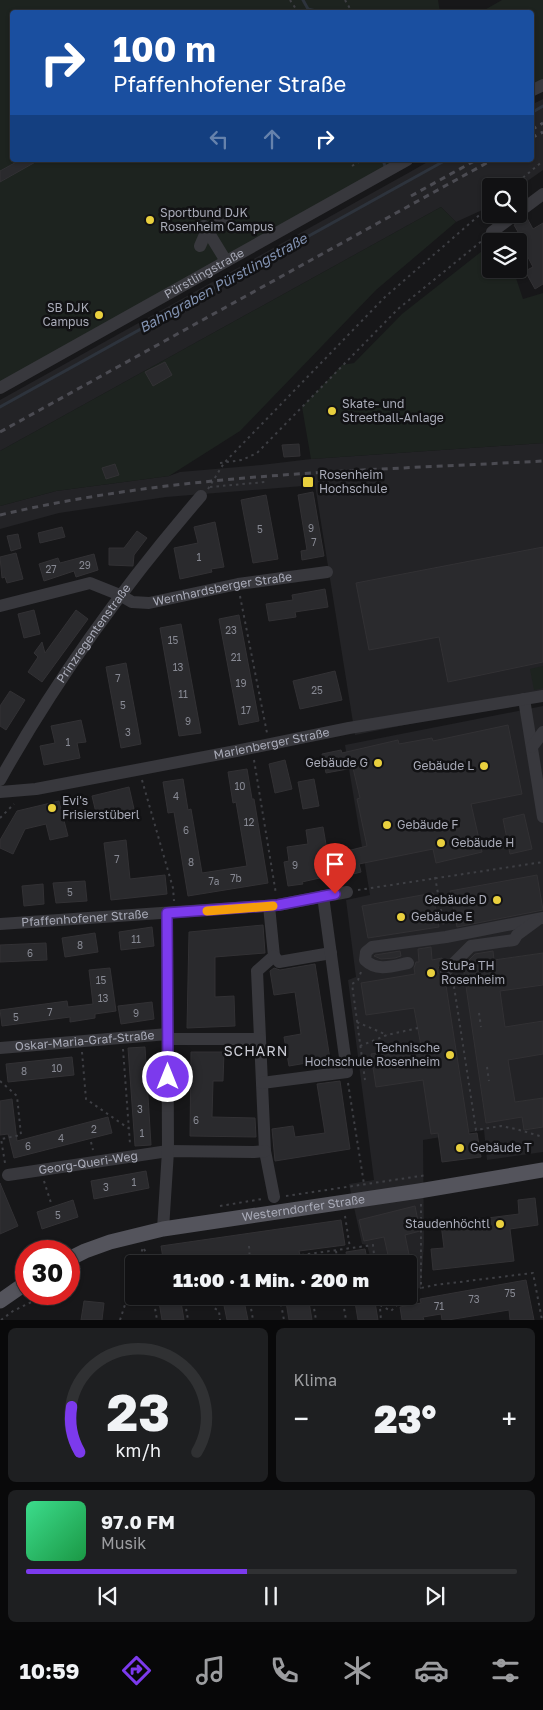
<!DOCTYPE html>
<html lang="de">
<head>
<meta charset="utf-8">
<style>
	:root { --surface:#111113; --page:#1e1f21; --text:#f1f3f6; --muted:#9c9da0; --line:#303133; --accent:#7c3aed }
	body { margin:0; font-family:"Golos Text",sans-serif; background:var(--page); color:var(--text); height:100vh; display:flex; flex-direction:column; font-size:19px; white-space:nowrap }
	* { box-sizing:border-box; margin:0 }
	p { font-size:16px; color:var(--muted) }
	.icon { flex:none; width:28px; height:28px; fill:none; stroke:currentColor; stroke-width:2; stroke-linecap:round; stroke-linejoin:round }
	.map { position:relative; height:1320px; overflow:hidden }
	.drawer { display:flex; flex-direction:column; gap:8px; padding:8px; background:#09090a; flex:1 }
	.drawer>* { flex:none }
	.top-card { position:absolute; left:10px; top:10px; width:524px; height:152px; border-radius:5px; box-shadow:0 1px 4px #0004,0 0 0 1px var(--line); background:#1a4fa0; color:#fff; overflow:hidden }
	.fabs { position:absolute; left:482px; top:178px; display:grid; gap:10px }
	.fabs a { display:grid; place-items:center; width:45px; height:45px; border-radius:5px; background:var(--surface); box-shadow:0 1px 4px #0004,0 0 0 1px var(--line); font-size:25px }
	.speed { position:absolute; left:15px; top:1240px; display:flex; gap:10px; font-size:25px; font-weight:700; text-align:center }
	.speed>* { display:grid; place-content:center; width:65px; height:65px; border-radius:50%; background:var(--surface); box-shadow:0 1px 4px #0004,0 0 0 1px var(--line); line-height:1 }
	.speed .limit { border:8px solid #d22; background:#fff; color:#111 }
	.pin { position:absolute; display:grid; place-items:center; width:42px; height:42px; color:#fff; margin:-51px -21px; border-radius:50% 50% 50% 0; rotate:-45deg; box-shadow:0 0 5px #0007 }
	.pin .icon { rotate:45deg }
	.me { position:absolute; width:55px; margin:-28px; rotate:0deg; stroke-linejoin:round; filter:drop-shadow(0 0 4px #0008) }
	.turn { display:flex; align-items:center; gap:18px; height:105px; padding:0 20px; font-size:22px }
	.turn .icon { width:65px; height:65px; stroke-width:2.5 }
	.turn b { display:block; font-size:35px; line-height:42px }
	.lanes { display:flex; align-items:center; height:48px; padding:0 20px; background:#0003; justify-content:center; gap:25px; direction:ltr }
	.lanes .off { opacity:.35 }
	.big { font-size:38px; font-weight:800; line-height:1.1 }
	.drawer .tile { flex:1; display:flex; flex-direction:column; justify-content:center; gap:8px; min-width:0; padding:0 18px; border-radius:8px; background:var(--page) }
	.drawer .dial { align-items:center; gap:0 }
	.dial svg { height:130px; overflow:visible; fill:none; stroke:var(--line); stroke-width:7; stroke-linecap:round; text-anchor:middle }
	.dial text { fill:var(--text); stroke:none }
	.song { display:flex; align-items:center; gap:15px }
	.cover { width:60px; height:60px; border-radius:8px; background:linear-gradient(135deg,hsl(150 70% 55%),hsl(140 70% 35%)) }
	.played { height:5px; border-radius:2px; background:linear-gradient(90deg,var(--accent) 45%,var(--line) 45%) }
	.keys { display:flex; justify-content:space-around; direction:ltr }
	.heat { display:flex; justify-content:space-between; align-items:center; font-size:28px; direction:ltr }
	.drawer .tiles { flex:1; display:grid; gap:8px; grid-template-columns:1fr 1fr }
	.tile:last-child { grid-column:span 2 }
	.trip { position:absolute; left:125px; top:1255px; width:292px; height:50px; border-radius:5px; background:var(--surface); box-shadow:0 1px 4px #0004,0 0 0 1px var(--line); font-weight:800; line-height:50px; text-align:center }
	.dock { display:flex; height:80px; justify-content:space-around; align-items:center; background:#070708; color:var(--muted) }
	.dock .icon { width:35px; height:35px }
	.dock .current { color:var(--accent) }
	.dock b { font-size:22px; color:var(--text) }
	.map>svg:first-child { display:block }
</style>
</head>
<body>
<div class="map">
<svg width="543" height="1320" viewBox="0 0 543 1320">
	<rect width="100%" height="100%" fill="#171719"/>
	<path fill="#232326" d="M543,99V170L519,187L491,186V206L456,222L441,207L0,451V400L410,172L431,160H531V105Z
		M543,443V697L355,735L315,485L166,497L59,513L0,529V506L56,491L169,476L180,472L261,465L311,459Z
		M543,706V1152L487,1160L484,1130L423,1140L424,1243L421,1288L409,1290V1264H372L367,1245L362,1244L349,1184L374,1180L348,980L356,977L346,900L370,895L345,745Z"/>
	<path fill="#1d231f" d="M0,0H438L440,12H12V160H407L0,388Z
		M502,0H543V85L531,91V12H481Z
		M441,207L456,222L376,290L240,431L169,476L56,491L0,506V451Z
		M491,244V269H513L523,299L543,293V443L311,459L302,407L342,365L354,363L402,314Z
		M543,666V688L534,690L530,669Z"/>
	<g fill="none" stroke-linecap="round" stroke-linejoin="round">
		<path stroke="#2d333c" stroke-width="3" d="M303,0L308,9L320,12
			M531,113L543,106
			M383,160L386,169
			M0,407L446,160"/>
	</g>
	<path fill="#2a2a2d" stroke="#323134" d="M20,160H39L0,182V171Z
		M527,218L533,229L543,223V284L535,289L525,271L533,267L519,240L522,239L514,225Z
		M165,362L172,375L153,386L145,372Z
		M299,444L300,456L284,457L282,445Z
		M115,464L119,475L106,479L102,468Z
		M313,492L324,556L302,560L301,551L307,550L298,495Z
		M266,495L278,559L253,563L241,500Z
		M215,522L224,567L211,569L212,572L180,579L174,548L198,543L194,527Z
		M62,527L65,537L40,543L38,533Z
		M137,531L147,538L134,555L133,566L109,565V548H124Z
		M18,534L21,548L11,551L7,536Z
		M543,547V662L448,682L439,637L369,650L356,583Z
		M16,553L23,579L7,583L5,577L2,578L0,557Z
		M94,554L98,570L76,577L74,571L44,581L39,564L58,558L60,563Z
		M325,589L328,607L295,612L296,617L269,621L266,604L293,600L292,595Z
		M34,610L40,634L24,638L18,614Z
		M76,610L88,619L42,682L28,672L38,657L34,653L42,642L45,653Z
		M239,615L259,721L239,725L219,619Z
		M181,624L201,733L179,736L160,628Z
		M126,663L141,744L121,748L106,667Z
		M335,671L342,700L300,709L293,681Z
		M10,691L25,700L6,730L0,726V706Z
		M81,720L86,742L77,743L80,758L44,765L40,746L55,743L51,726Z
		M508,725L522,794L471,804L482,852L436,863L433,849L359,864L361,872L345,876L339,853L367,846L357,799L360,798L353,768L326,773L322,754L341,750L342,753L398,740L399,744L432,738L433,741Z
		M285,760L292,789L275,793L269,764Z
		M247,769L252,799H254L268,883L188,896L174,812L168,813L163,782L183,779L188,810L191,809L202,873L247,866L236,802L233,803L228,772Z
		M314,779L319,806L303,809L298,782Z
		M129,787L134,809L97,817L92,796Z
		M59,801L68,836L50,840L46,824L25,829L13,854L0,848V840L17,811Z
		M524,814L532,849L510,854L503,819Z
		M323,827L328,856L320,858L324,877L302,882L303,884L288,886L284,862L289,861L287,847L308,844L306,830Z
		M126,840L130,879L165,875L167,894L111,900L104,843Z
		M537,875L543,910L457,927L450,891Z
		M85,881L87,901L56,903L53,883Z
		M43,884L44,904L24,906L22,886Z
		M433,893L439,927L368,938L362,906Z
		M263,925L265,953L215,957V997L234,996L235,1026L187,1028L189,932Z
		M152,927L154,946L121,950L119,932Z
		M95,933L98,952L65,957L62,938Z
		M46,943L47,960L0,962V945Z
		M431,947L432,960L442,958L443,963L438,968V973L441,977L445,979L469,1134L477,1133L481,1157L442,1162L438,1133L431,1134L423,1080L376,1087L371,1054L421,1046L414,1008L366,1015L361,983L415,974L414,968L416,962H419L418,949Z
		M400,951L401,956L395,958L381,959L374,956L375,955Z
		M493,951L494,960L543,953V985L500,991L505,1027L543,1021V1054L508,1060L515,1102L543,1098V1127L524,1130L522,1117L486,1123L463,966L475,954Z
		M315,964L330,1059L289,1066L284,1037L301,1034L295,992L274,995L270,971L274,968L280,970Z
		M110,968L116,1011L95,1014V1018L70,1022V1017L2,1026L0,1010L67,1001L68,1007L93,1004L89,970Z
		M152,1002L154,1019L121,1024L118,1006Z
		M145,1047L151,1145L135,1146L128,1048Z
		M191,1052H224L223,1081H213L212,1117L255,1118L256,1137L190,1136Z
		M72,1057L74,1075L8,1082L6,1064Z
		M340,1081L350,1149L275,1161L272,1129L293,1126L295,1137L325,1133L317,1084Z
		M12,1099L17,1141L108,1117L112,1133L14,1158L8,1134L0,1135V1101Z
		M146,1171L149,1188L94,1199L91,1181Z
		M0,1183L18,1226L0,1234Z
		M535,1198L538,1225L510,1229L514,1261L433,1270L431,1249L444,1248L441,1224L519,1214L518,1200Z
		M73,1200L78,1217L42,1229L37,1212Z
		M415,1206L420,1231L405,1235L411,1264H390L384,1237L364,1241L359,1220Z
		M341,1220L345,1245L299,1251L302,1264H279L278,1255L214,1264H164L161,1246Z
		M365,1249L368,1264H348L346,1252Z
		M526,1280L534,1320H510L509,1310L448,1320H442L441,1314L423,1317L424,1320H402L400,1307L421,1303L420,1299Z
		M158,1296H180L184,1320H162Z
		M222,1296H243L248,1320H227Z
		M285,1296H308L312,1320H289Z
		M354,1296H374L378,1320H358Z
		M84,1301L104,1303L102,1320H81Z"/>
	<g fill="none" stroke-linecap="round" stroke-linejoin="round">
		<path stroke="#3e3f44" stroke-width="2" stroke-dasharray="2.5 4" stroke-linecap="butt" d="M290,0L298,12
			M345,0L352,12
			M352,166L362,160
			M513,186L543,161
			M220,463L242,460L257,453L398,309L483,240
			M210,487L265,482V479
			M208,489L224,463L385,297L491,205
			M240,596L267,733
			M254,760L276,894
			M142,780L173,888L174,901
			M0,818L14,804
			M435,877L444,926
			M358,890L543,862
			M361,972L358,980L352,984L365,1080
			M453,980L476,1130L501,1126L516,1129L543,1137
			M479,1013L481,1027
			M357,1022L387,1035
			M360,1046L387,1035L418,1028
			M123,1049L130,1144
			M82,1052L86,1099L128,1128
			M487,1067L489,1081
			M0,1081L17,1096L21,1135L1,1139L5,1163
			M348,1083L364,1184
			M91,1142L93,1150
			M44,1181L51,1203
			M286,1196L427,1175
			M421,1204V1288L435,1285L533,1273L542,1320
			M220,1206L262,1199
			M345,1216L350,1248
			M249,1246L250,1262
			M144,1249L153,1264
			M336,1251L338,1264
			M306,1255L307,1264
			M185,1256L186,1264
			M138,1264L143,1247
			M237,1264L373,1245L375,1264
			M69,1283L77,1279L80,1268
			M409,1295L421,1288
			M153,1296L157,1320
			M184,1296L188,1320
			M212,1296L214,1308L219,1311L220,1320
			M249,1296L253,1320
			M276,1296L277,1305L281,1304L284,1320
			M312,1296L316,1320
			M342,1296L346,1320
			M379,1296L381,1320
			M380,1305L391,1311L406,1296
			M1,1320L13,1311L48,1294
			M120,1320L134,1277"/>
		<g stroke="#38383d" stroke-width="12">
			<path d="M531,91L543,85"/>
			<path d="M519,212L543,194"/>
			<path d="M492,232L516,214"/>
			<path d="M200,246L207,230L204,226"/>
			<path d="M226,261L207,230L226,220"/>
			<path id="s1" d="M0,388L407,160"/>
			<path id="s2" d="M0,606L90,583L120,595L132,602L149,603L238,584L327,572"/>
			<path d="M524,699L543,817"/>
			<path d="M532,747L543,732"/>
			<path id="s3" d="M0,780C57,678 125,584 201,496"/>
			<path id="s4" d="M0,792L36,789L236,751L349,728L543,696"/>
			<path d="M269,906L274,956L257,971L265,1151L274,1197"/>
			<path id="s5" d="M0,924L278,905L347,892"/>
			<path d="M274,956L279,962L331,953"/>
			<path d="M408,963C393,966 377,972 365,960L366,952L372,947L446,937L543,918"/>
			<path d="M446,971L471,946L514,940L517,935L536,921"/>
			<path d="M168,1039H260"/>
			<path id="s6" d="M0,1048L168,1034"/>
			<path d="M262,1083L347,1072L323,896"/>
			<path id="s7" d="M8,1175L168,1151L254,1152L265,1151"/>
			<path d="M163,1229L168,1151L167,913"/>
		</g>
		<g stroke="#54545c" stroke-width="15">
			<path id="s8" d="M69,1259L85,1251L110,1242L163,1229L419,1191L543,1170"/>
			<path d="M0,1301L26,1283"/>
		</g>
		<path stroke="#4b4b52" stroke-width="3" stroke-dasharray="6 5" stroke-linecap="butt" d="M531,130L543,123
			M531,138L543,132
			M411,196L476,160
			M0,432L492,160
			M0,515C178,473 361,471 543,461"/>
	</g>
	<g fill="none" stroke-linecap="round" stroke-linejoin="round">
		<defs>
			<path id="route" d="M168,1077L167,913L278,905L335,894"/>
		</defs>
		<use href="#route" stroke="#51269a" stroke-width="12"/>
		<use href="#route" stroke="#7c3aed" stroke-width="9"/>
		<path stroke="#f59e0b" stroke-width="9" d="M207,911L273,906"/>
	</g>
	<g fill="#e9d03e" stroke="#121214" stroke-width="2">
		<circle cx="150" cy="220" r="5"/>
		<circle cx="99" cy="315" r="5"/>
		<circle cx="332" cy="411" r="5"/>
		<rect x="302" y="476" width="12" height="12" rx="2.5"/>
		<circle cx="378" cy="763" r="5"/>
		<circle cx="484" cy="766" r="5"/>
		<circle cx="52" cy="808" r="5"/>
		<circle cx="387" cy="825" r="5"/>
		<circle cx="441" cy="843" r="5"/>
		<circle cx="497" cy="900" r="5"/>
		<circle cx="401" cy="917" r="5"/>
		<circle cx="431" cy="973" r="5"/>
		<circle cx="450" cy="1055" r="5"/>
		<circle cx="460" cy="1148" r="5"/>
		<circle cx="500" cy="1224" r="5"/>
	</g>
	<g text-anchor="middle" stroke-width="5" stroke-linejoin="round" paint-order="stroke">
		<g font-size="10" fill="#888a94">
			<text x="311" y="532">9</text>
			<text x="260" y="533">5</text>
			<text x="314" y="546">7</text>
			<text x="199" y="561">1</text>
			<text x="85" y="569">29</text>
			<text x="51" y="573">27</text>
			<text x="231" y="634">23</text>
			<text x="173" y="644">15</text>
			<text x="236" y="661">21</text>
			<text x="178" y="671">13</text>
			<text x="118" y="682">7</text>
			<text x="241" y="687">19</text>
			<text x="317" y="694">25</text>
			<text x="183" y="698">11</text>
			<text x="123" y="709">5</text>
			<text x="246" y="714">17</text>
			<text x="188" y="725">9</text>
			<text x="128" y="736">3</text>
			<text x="68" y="746">1</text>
			<text x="240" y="790">10</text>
			<text x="176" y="800">4</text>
			<text x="249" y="826">12</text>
			<text x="186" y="834">6</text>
			<text x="117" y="863">7</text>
			<text x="191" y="866">8</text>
			<text x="295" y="869">9</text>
			<text x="236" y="882">7b</text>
			<text x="214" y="885">7a</text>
			<text x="70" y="896">5</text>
			<text x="136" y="943">11</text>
			<text x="80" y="949">8</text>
			<text x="30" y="957">6</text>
			<text x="101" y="984">15</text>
			<text x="103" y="1002">13</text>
			<text x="50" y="1016">7</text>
			<text x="136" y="1017">9</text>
			<text x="16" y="1021">5</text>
			<text x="57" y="1072">10</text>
			<text x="24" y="1075">8</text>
			<text x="140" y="1113">3</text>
			<text x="196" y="1124">6</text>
			<text x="94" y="1133">2</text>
			<text x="142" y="1137">1</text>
			<text x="61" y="1142">4</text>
			<text x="28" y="1150">6</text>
			<text x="134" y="1186">1</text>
			<text x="106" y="1191">3</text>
			<text x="58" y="1219">5</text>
			<text x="510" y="1297">75</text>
			<text x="474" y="1303">73</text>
			<text x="439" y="1310">71</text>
		</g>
		<g font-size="12" fill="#a9abb8" stroke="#121214" text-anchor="start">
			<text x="160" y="217">Sportbund DJK<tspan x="160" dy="14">Rosenheim Campus</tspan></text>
			<text x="89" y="312" text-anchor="end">SB DJK<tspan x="89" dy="14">Campus</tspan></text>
			<text x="342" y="408">Skate- und<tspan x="342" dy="14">Streetball-Anlage</tspan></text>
			<text x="319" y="479">Rosenheim<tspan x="319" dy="14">Hochschule</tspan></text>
			<text x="368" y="767" text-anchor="end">Gebäude G</text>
			<text x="474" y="770" text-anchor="end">Gebäude L</text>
			<text x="62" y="805">Evi's<tspan x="62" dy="14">Frisierstüberl</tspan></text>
			<text x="397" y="829">Gebäude F</text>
			<text x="451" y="847">Gebäude H</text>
			<text x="487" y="904" text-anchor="end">Gebäude D</text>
			<text x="411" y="921">Gebäude E</text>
			<text x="441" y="970">StuPa TH<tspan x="441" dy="14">Rosenheim</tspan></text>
			<text x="440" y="1052" text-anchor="end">Technische<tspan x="440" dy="14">Hochschule Rosenheim</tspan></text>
			<text x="470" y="1152">Gebäude T</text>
			<text x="490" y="1228" text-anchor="end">Staudenhöchtl</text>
		</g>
		<g font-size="12" fill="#a9abb8" stroke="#121214">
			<text dy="4" stroke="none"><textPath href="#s1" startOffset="234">Pürstlingstraße</textPath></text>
			<text dy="4" stroke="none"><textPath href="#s2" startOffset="231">Wernhardsberger Straße</textPath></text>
			<text dy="4" stroke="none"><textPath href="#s3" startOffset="174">Prinzregentenstraße</textPath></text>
			<text dy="4" stroke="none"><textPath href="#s4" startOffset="276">Marienberger Straße</textPath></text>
			<text dy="4" stroke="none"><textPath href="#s5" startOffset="85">Pfaffenhofener Straße</textPath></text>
			<text dy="4" stroke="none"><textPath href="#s6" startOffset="85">Oskar-Maria-Graf-Straße</textPath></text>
			<text dy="4" stroke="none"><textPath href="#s7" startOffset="81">Georg-Queri-Weg</textPath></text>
			<text dy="4" stroke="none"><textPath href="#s8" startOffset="241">Westerndorfer Straße</textPath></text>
		</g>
		<g font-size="14" font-style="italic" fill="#8292b1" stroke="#121214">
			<text transform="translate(223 283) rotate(-29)" y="5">Bahngraben Pürstlingstraße</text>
		</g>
		<g font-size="14" letter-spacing="1" fill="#cacbd4" stroke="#121214">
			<text x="256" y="1056">SCHARN</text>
		</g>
	</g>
</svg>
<div class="fabs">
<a><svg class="icon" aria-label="search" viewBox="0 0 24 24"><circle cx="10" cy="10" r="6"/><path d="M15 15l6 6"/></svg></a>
<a><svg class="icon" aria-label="layers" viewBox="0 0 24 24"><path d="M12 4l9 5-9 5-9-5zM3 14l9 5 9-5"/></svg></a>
</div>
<div class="speed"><div class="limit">30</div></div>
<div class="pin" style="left:335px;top:894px;background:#d93025"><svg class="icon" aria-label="arrive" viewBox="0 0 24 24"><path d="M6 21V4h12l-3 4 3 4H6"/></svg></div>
<svg class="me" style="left:168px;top:1077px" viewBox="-20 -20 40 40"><circle r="17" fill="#7c3aed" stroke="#fff" stroke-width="3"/><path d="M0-11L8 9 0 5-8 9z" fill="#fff"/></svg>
<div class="trip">11:00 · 1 Min. · 200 m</div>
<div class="top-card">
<div class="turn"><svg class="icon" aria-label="right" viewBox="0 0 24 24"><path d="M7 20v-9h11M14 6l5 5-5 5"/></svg><div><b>100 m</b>Pfaffenhofener Straße</div></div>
<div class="lanes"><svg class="icon off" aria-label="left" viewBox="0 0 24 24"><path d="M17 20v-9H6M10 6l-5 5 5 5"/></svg><svg class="icon off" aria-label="ahead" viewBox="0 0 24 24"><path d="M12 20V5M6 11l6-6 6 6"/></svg><svg class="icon" aria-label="right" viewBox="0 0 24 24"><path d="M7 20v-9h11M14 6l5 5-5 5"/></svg></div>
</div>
</div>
<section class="drawer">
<div class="tiles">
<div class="tile dial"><svg viewBox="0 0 100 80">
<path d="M14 69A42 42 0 1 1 86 69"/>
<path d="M14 69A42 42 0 0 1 9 41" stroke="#7c3aed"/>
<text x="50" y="56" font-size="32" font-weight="700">23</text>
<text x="50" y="72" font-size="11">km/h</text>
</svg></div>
<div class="tile"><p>Klima</p>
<div class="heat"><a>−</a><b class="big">23°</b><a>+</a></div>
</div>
<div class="tile">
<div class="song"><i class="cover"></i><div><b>97.0 FM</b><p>Musik</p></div></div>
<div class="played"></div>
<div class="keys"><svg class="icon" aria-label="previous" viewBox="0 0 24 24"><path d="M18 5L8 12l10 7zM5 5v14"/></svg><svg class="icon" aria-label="pause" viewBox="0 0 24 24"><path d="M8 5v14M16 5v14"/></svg><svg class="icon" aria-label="next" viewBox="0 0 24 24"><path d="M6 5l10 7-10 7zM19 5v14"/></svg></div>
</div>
</div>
</section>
<nav class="dock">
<b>10:59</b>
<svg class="icon current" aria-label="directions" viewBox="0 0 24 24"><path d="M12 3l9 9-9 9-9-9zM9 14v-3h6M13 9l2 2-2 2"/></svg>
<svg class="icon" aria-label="music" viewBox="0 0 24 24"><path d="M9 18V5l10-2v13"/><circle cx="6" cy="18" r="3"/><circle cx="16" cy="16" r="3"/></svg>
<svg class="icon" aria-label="phone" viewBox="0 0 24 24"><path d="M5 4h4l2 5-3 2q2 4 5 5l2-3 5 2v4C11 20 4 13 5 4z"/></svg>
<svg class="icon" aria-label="climate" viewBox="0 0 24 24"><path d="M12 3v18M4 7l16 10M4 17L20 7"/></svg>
<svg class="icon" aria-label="car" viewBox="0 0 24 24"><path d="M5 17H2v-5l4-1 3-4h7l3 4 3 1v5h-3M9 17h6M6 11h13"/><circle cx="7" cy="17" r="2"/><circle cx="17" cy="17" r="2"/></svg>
<svg class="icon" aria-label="filters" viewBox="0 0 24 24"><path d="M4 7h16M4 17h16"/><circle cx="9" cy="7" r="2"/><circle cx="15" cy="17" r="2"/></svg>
</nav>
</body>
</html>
